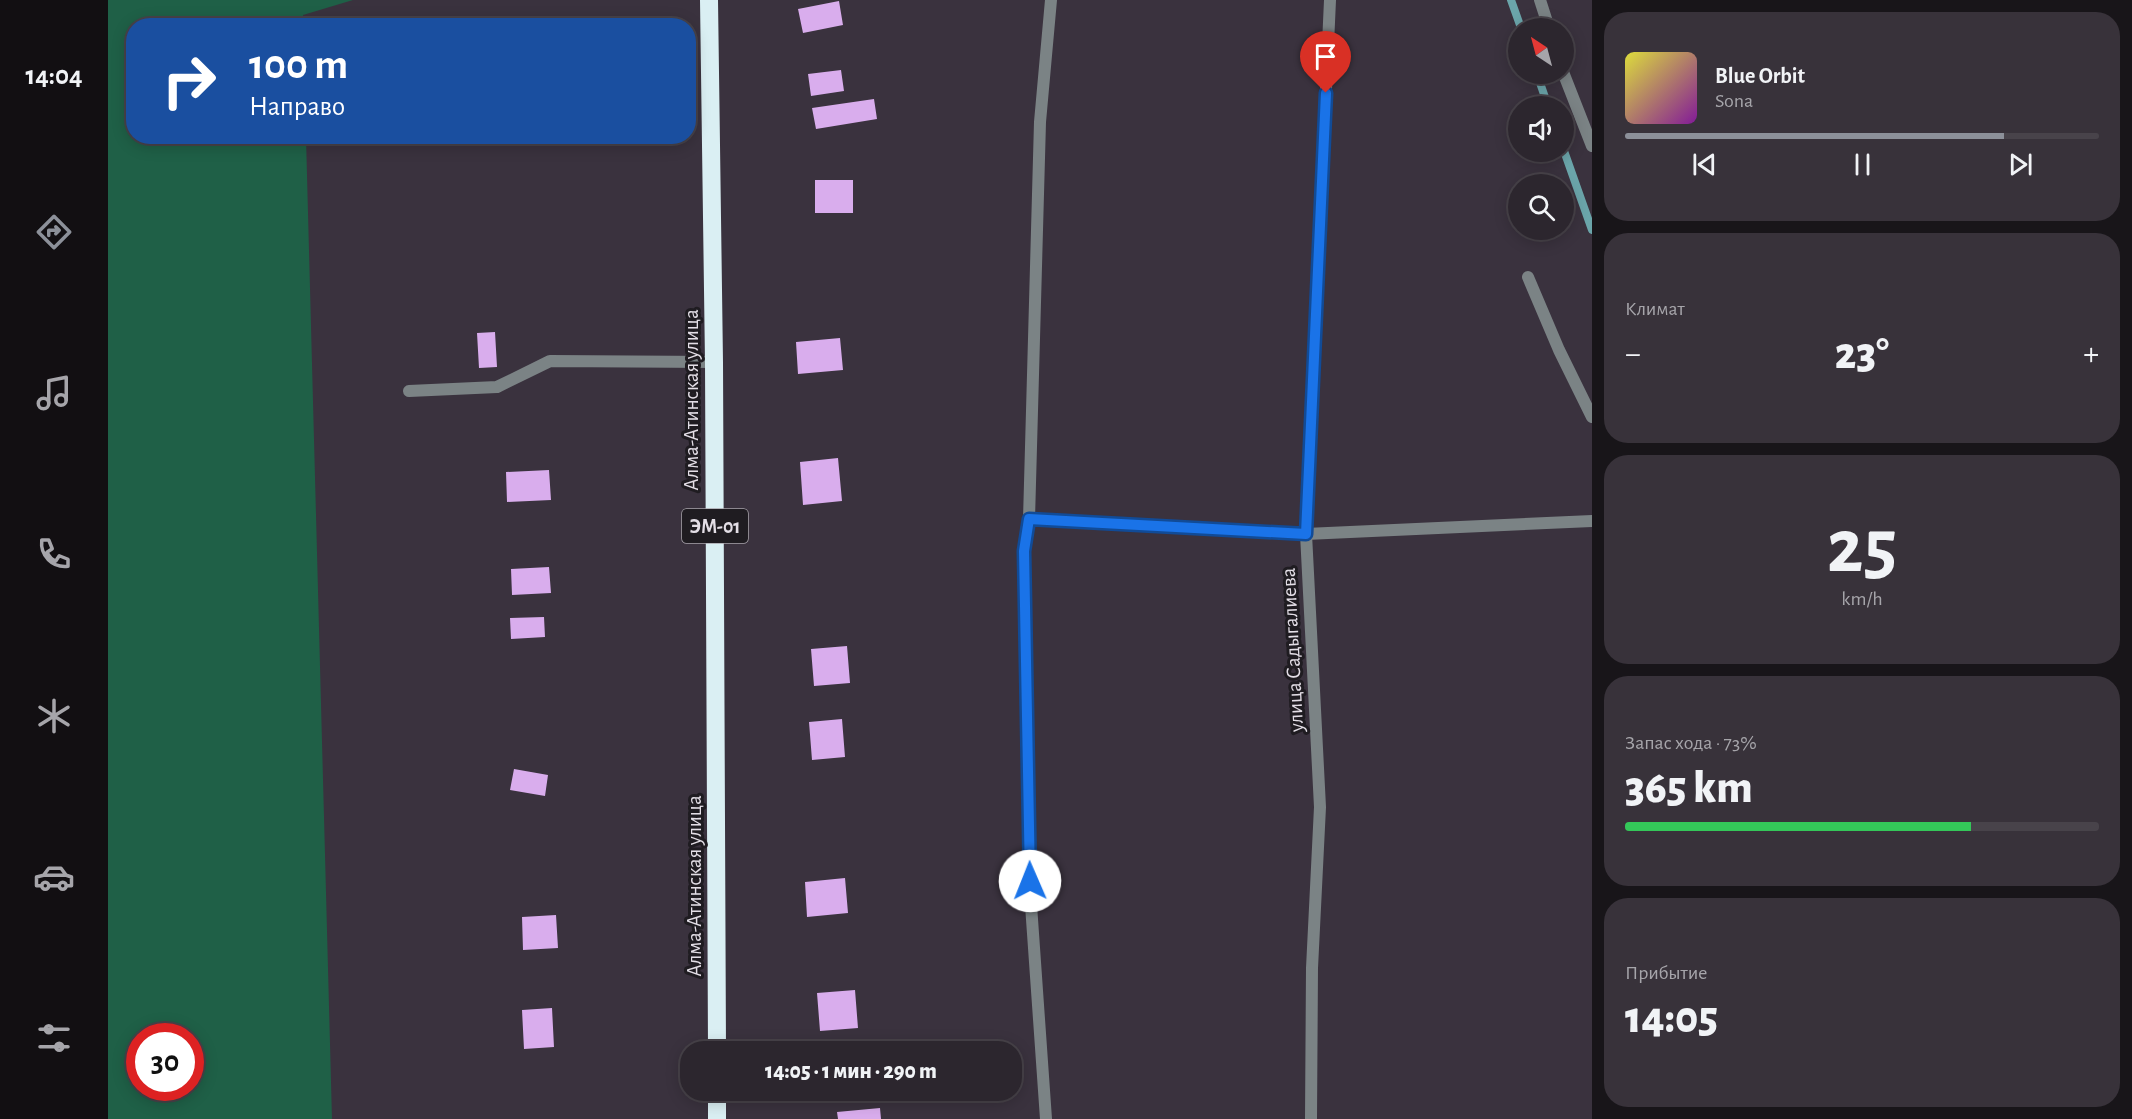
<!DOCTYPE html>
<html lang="ru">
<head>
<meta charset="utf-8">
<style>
	:root { --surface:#2c262e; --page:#38323a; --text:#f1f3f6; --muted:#a6a5aa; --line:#48434a; --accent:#8c9099 }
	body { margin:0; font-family:"Alegreya Sans",sans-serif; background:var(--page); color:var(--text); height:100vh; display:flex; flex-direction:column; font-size:22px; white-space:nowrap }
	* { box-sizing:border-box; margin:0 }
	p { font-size:20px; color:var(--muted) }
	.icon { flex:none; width:33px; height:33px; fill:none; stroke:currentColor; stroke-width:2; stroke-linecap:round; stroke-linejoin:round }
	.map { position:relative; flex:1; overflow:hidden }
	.panel { display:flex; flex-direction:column; gap:12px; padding:12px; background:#181519; width:540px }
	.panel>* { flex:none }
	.guide { position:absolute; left:18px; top:18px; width:570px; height:126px; border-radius:24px; box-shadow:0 3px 15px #0003,0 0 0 2px var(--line); background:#1a4fa0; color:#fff; overflow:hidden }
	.needle { width:39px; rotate:324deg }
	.buttons { position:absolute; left:1400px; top:18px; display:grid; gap:12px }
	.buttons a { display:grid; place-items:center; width:66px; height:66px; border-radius:50%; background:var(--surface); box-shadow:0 3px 15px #0003,0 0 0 2px var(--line); font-size:30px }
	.speed { position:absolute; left:18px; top:1023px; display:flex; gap:12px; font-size:30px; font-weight:700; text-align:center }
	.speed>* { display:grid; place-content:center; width:78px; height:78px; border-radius:50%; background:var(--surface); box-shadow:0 3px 15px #0003,0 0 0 2px var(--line); line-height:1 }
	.speed .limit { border:9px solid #d22; background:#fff; color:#111 }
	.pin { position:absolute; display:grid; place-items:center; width:51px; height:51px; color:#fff; margin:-62px -26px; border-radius:50% 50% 50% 0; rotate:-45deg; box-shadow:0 0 6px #0007 }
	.pin .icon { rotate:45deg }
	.me { position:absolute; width:66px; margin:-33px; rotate:359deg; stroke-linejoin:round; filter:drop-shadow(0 0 4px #0008) }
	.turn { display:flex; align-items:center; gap:21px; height:126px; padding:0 24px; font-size:27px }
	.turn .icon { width:78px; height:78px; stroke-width:2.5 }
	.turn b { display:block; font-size:42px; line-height:51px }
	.big { font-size:45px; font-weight:800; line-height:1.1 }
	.panel .tile { flex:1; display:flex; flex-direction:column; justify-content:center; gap:9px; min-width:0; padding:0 21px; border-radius:24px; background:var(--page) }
	.panel .dial { align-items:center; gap:0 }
	.dial b { font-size:78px; line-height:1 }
	.song { display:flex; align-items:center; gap:18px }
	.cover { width:72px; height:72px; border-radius:9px; background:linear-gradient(135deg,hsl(60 70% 55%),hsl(290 70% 35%)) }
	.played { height:6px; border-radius:3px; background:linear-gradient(90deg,var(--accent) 80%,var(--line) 80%) }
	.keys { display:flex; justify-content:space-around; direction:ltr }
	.heat { display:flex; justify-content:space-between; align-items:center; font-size:33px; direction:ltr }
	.charge { height:9px; border-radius:4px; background:linear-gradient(90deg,#34c759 73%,var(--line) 0) }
	.trip { position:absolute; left:572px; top:1041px; width:342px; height:60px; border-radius:24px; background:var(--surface); box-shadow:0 3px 15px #0003,0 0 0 2px var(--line); font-weight:800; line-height:60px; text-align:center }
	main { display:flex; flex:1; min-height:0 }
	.menu { display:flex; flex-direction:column; width:108px; justify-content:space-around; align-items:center; background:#120f12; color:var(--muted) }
	.menu .icon { width:42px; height:42px }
	.menu .on { color:var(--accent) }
	.menu b { font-size:27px; color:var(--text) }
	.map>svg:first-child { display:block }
</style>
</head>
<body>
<main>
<nav class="menu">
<b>14:04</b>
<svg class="icon on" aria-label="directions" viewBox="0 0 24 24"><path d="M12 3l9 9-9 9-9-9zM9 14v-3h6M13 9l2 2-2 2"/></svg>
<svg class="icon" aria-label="music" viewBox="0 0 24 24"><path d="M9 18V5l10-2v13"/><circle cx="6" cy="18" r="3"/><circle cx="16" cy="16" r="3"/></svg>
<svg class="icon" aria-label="phone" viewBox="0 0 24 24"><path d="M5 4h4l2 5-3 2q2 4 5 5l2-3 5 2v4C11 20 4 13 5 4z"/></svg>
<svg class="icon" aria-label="climate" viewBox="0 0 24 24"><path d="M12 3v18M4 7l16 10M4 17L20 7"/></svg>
<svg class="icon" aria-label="car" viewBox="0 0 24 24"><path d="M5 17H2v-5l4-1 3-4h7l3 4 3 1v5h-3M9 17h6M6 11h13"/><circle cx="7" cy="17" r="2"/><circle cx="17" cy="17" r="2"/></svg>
<svg class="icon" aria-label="filters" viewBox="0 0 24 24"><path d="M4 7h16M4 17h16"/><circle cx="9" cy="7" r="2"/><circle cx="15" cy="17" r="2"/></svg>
</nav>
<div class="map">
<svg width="1484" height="1119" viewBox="0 0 1484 1119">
	<rect width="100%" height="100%" fill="#3a323e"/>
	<path fill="#1f6047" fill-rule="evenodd" d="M0,0H245L195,15V25L26,26V136L198,137L224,1119H0ZM32,1036H82V1088H32Z"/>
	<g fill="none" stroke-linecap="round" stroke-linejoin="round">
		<path stroke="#6ba5aa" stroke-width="8" d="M1403,0L1413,28
			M1429,74L1440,106
			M1455,148L1484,230"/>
	</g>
	<path fill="#d9aded" d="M731,1L735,25L695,33L690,9Z
		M381,17L382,26H336V20Z
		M733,70L736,91L703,96L700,74Z
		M766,99L769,119L708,129L704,108Z
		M707,180H745V213H707Z
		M387,332L389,367L371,368L369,333Z
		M732,338L735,370L690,374L688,342Z
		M730,458L734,501L695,505L692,462Z
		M441,470L443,500L399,502L398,472Z
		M441,567L443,593L404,595L403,569Z
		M436,617L437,637L403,639L402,618Z
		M739,646L742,683L706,686L703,649Z
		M734,719L737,757L704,760L701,722Z
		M406,769L440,775L437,796L402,790Z
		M737,878L740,913L699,917L697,882Z
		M448,915L450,948L415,950L414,917Z
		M747,990L750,1028L712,1031L709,993Z
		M444,1008L446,1047L416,1049L414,1010Z
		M772,1108L773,1119H730L729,1112Z"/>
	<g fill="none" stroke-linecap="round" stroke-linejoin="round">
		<path stroke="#7b8385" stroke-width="12" d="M301,391L389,387L442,361L606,362"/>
		<path stroke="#7b8385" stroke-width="12" d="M1432,0L1441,28
			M1455,72L1484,146
			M1420,277L1451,350L1484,417
			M921,519L1198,534L1484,521
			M938,1119L923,905L916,551L921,519L932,122L943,0
			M1203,1119L1204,968L1212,807L1198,534L1222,0"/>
		<path stroke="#daeff3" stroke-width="18" d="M601,0L606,362L609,1052
			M609,1090V1119"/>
	</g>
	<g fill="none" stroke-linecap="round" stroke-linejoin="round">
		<defs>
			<path id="route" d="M922,881L916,551L921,519L1198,534L1218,93"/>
		</defs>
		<use href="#route" stroke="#114b97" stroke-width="15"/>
		<use href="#route" stroke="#1a73e8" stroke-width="10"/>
	</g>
	<g text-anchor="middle" stroke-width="6" stroke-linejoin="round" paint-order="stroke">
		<rect fill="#1f1c21" stroke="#a8a4ab" stroke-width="1.5" x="574" y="509" width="66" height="34" rx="4.5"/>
		<g font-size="20" font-weight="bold" fill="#e3dee6">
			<text x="607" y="533">ЭМ-01</text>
		</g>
		<g font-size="21" fill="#e3dee6" stroke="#1f1c21">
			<text transform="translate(583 400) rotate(-90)" y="7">Алма-Атинская улица</text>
			<text transform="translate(1184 650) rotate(-93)" y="7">улица Садыгалиева</text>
			<text transform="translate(586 886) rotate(-90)" y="7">Алма-Атинская улица</text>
		</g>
	</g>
</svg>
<div class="buttons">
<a><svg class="needle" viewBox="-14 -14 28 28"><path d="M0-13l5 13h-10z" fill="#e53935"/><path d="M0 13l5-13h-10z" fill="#a6a5aa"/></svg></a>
<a><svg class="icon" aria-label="sound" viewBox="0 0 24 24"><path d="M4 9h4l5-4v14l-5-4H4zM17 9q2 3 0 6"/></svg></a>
<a><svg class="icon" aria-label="search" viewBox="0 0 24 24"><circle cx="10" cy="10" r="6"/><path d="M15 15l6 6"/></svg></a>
</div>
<div class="speed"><div class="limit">30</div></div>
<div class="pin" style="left:1218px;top:93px;background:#d93025"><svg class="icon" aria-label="arrive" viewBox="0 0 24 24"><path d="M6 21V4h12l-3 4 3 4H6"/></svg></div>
<svg class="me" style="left:922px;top:881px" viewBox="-20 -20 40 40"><circle r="19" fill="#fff"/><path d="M0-13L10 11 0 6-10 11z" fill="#1a73e8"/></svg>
<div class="trip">14:05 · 1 мин · 290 m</div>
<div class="guide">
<div class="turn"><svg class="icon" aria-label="right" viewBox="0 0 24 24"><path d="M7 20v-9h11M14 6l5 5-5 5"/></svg><div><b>100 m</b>Направо</div></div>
</div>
</div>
<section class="panel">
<div class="tile">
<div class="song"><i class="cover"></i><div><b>Blue Orbit</b><p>Sona</p></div></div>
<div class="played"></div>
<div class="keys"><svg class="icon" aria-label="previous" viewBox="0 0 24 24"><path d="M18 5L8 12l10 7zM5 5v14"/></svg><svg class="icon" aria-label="pause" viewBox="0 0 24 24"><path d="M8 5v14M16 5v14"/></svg><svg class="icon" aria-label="next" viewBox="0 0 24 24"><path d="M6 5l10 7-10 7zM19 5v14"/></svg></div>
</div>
<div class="tile"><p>Климат</p>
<div class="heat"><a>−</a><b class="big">23°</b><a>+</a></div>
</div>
<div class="tile dial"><b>25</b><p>km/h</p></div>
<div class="tile"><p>Запас хода · 73%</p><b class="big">365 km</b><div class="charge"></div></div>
<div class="tile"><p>Прибытие</p><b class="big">14:05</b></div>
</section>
</main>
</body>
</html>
